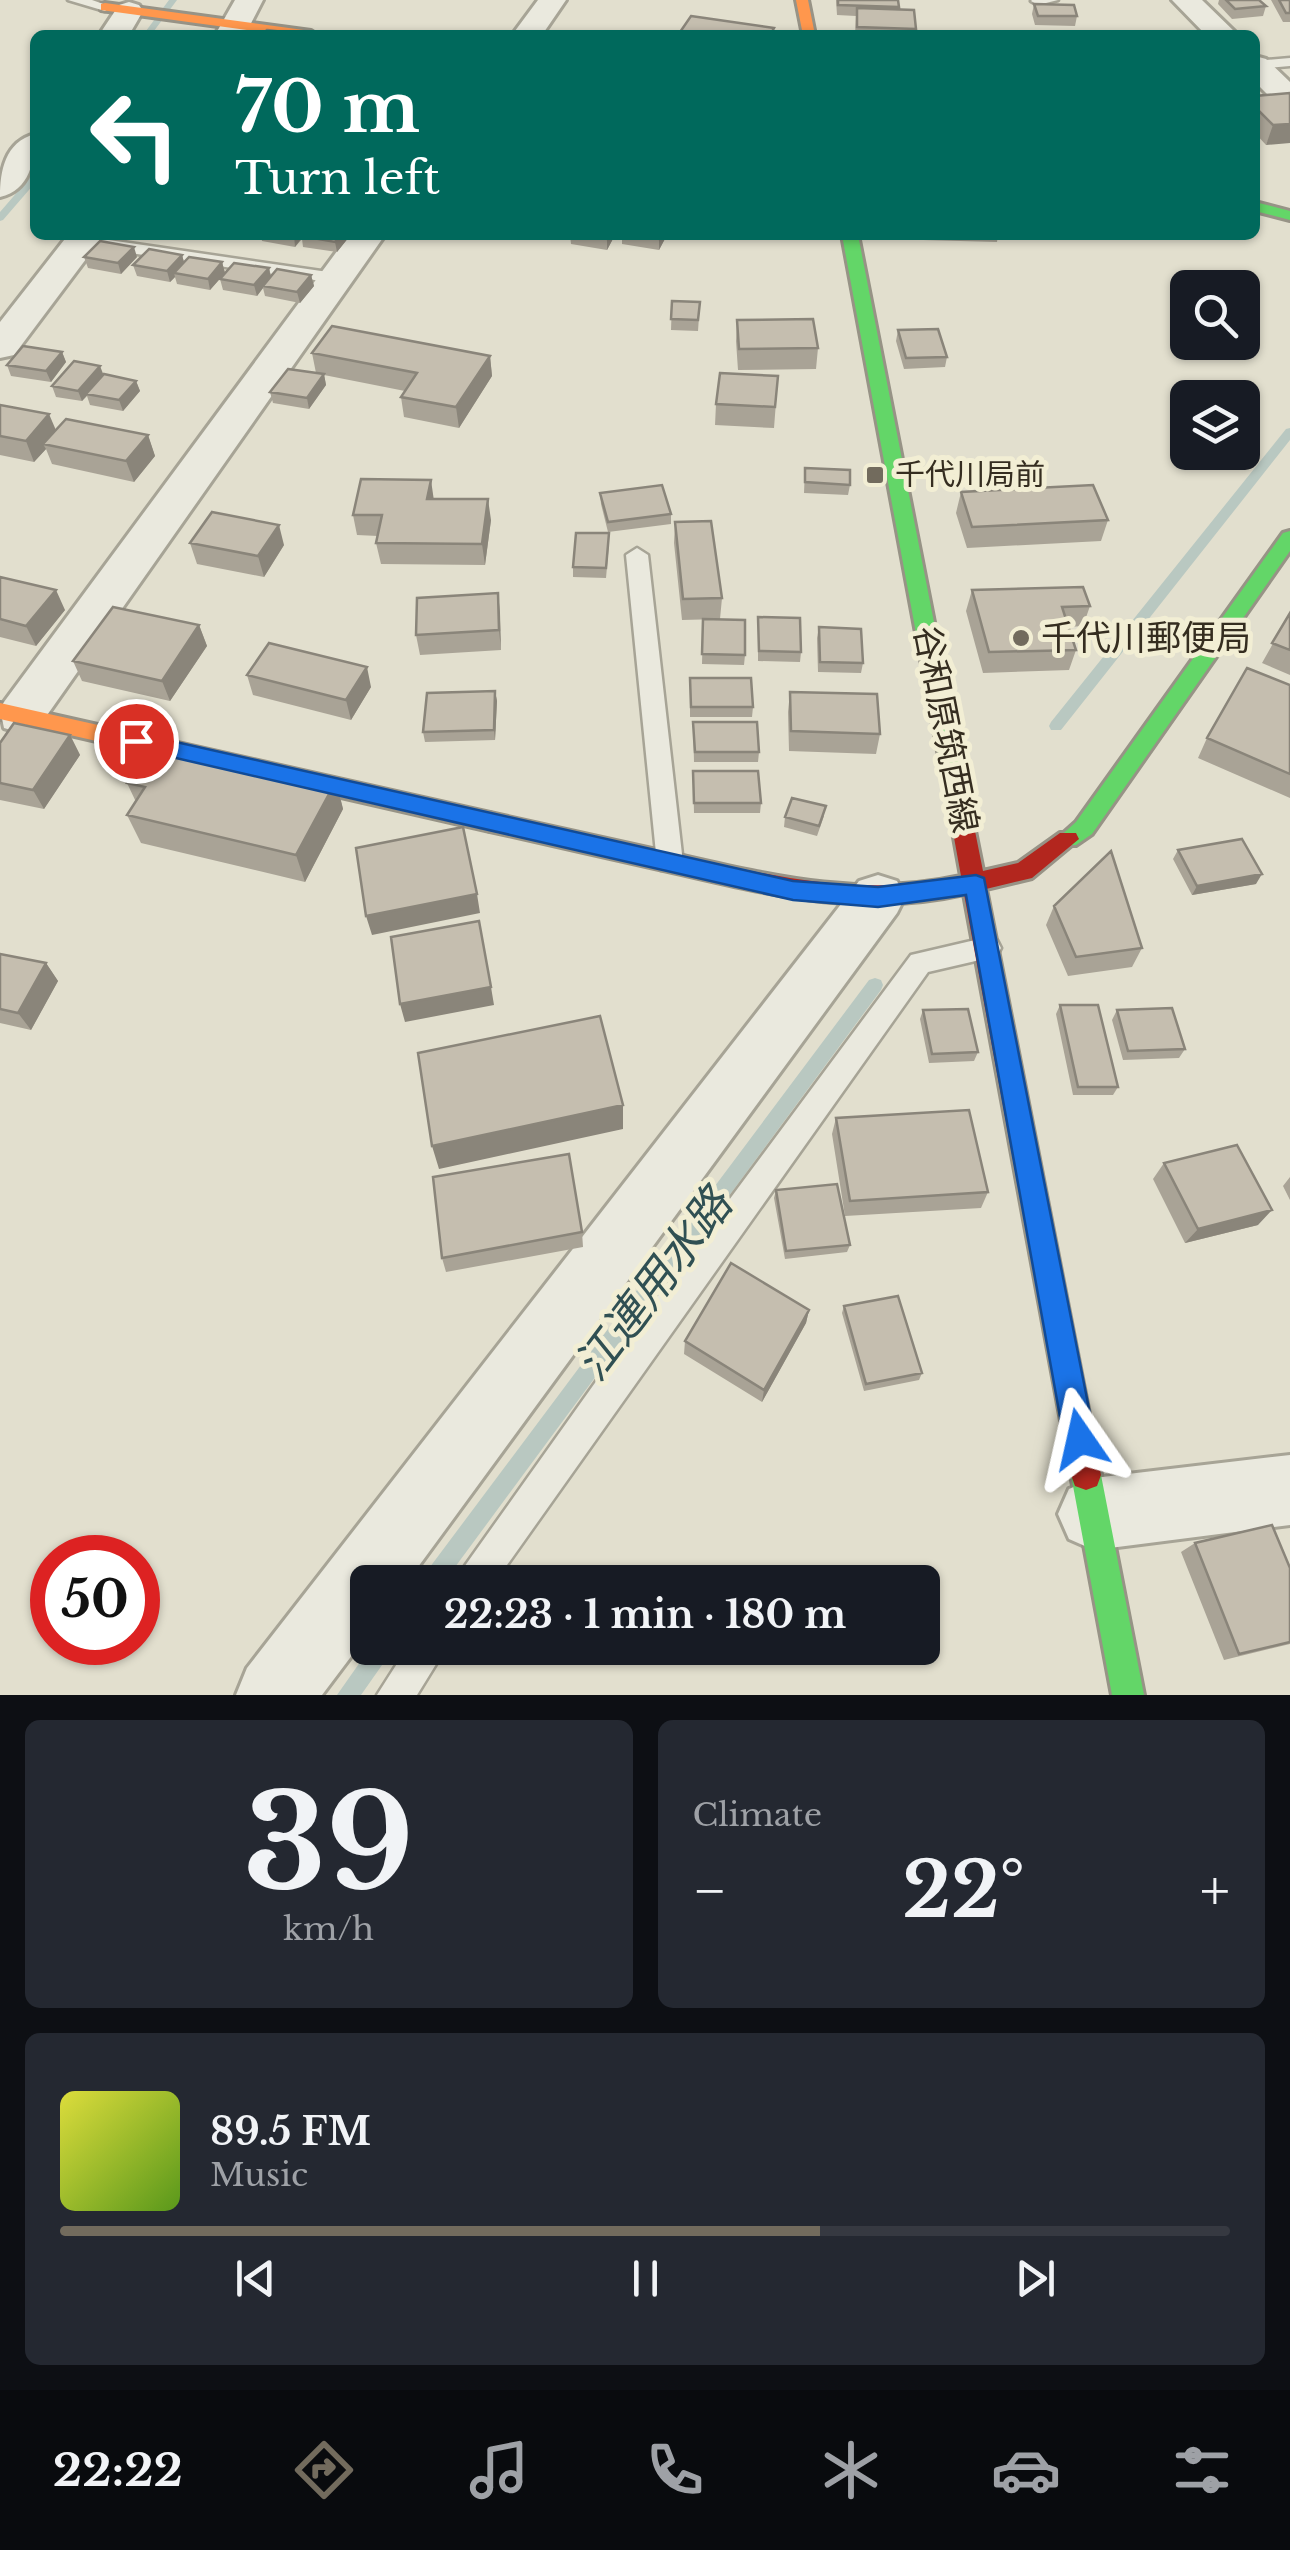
<!DOCTYPE html>
<html lang="en">
<head>
<meta charset="utf-8">
<style>
	:root { --surface:#171b24; --page:#242831; --text:#f1f3f6; --muted:#9ea1a6; --line:#363941; --accent:#726b5d }
	body { margin:0; font-family:"Libre Baskerville","Noto Sans JP",serif; background:var(--page); color:var(--text); height:100vh; display:flex; flex-direction:column; font-size:38px; white-space:nowrap }
	* { box-sizing:border-box; margin:0 }
	p { font-size:32px; color:var(--muted) }
	.icon { flex:none; width:55px; height:55px; fill:none; stroke:currentColor; stroke-width:2; stroke-linecap:round; stroke-linejoin:round }
	.map { position:relative; height:1695px; overflow:hidden }
	.sheet { display:flex; flex-direction:column; gap:25px; padding:25px; background:#0d0f14; flex:1 }
	.sheet>* { flex:none }
	.hud { position:absolute; left:30px; top:30px; width:1230px; height:210px; border-radius:15px; box-shadow:0 2px 8px #0004; background:#00695c; color:#fff; overflow:hidden }
	.fabs { position:absolute; left:1170px; top:270px; display:grid; gap:20px }
	.fabs a { display:grid; place-items:center; width:90px; height:90px; border-radius:15px; background:var(--surface); box-shadow:0 2px 8px #0004; font-size:50px }
	.speed { position:absolute; left:30px; top:1535px; display:flex; gap:20px; font-size:50px; font-weight:700; text-align:center }
	.speed>* { display:grid; place-content:center; width:130px; height:130px; border-radius:50%; background:var(--surface); box-shadow:0 2px 8px #0004; line-height:1 }
	.speed .limit { border:15px solid #d22; background:#fff; color:#111 }
	.pin { position:absolute; display:grid; place-items:center; width:85px; height:85px; color:#fff; margin:-42px; border:5px solid #fff; border-radius:50%; box-shadow:0 2px 10px #0007 }
	.me { position:absolute; width:110px; margin:-55px; rotate:349deg; stroke-linejoin:round; filter:drop-shadow(0 0 8px #0008) }
	.turn { display:flex; align-items:center; gap:35px; height:210px; padding:0 40px; font-size:45px }
	.turn .icon { width:130px; height:130px; stroke-width:2.5 }
	.turn b { display:block; font-size:70px; line-height:85px }
	.big { font-size:75px; font-weight:800; line-height:1.1 }
	.sheet .widget { flex:1; display:flex; flex-direction:column; justify-content:center; gap:15px; min-width:0; padding:0 35px; border-radius:15px; background:var(--page) }
	.sheet .dial { align-items:center; gap:0 }
	.dial b { font-size:130px; line-height:1 }
	.song { display:flex; align-items:center; gap:30px }
	.cover { width:120px; height:120px; border-radius:15px; background:linear-gradient(135deg,hsl(60 70% 55%),hsl(90 70% 35%)) }
	.played { height:10px; border-radius:5px; background:linear-gradient(90deg,var(--accent) 65%,var(--line) 65%) }
	.keys { display:flex; justify-content:space-around; direction:ltr }
	.heat { display:flex; justify-content:space-between; align-items:center; font-size:55px; direction:ltr }
	.sheet .tiles { flex:1; display:grid; gap:25px; grid-template-columns:1fr 1fr }
	.widget:last-child { grid-column:span 2 }
	.trip { position:absolute; left:350px; top:1565px; width:590px; height:100px; border-radius:15px; background:var(--surface); box-shadow:0 2px 8px #0004; font-weight:800; line-height:100px; text-align:center }
	.dock { display:flex; height:160px; justify-content:space-around; align-items:center; background:#090b0e; color:var(--muted) }
	.dock .icon { width:70px; height:70px }
	.dock .current { color:var(--accent) }
	.dock b { font-size:45px; color:var(--text) }
	.map>svg:first-child { display:block }
</style>
</head>
<body>
<div class="map">
<svg width="1290" height="1695" viewBox="0 0 1290 1695">
	<rect width="100%" height="100%" fill="#e2dfce"/>
	<g fill="none" stroke-linecap="round" stroke-linejoin="round">
		<path fill="#b9c8c1" fill-rule="evenodd" d="M169,0H177L151,35H143Z
			M35,174V183L3,220L0,221V212L32,175Z
			M1290,428V440L1061,730H1051L1049,726L1051,722L1286,429Z
			M875,978L881,980L883,985L881,990L444,1582H421L424,1575L869,980Z
			M370,1648H394L361,1695H337Z"/>
		<defs>
			<path id="lane" d="M68,0H92L112,7L105,11Z
				M1058,0L1038,5L1031,1L1032,0Z
				M1290,58V66L1255,69V61Z
				M102,239L335,273L344,278L335,283L96,248V240Z
				M637,548L648,555L683,863L679,870H661L657,863L626,555Z
				M988,937L997,940L1001,948L997,956L928,972L495,1582H457L462,1570L634,1328L911,955Z
				M407,1648H446L417,1695H377Z"/>
			<path id="street" d="M235,0H263L245,35H215Z
				M538,0H566L542,35H512Z
				M1172,0H1202L1238,35H1206Z
				M129,2L139,5L143,11L129,35H99L119,5Z
				M1255,56L1266,59L1290,82V108L1279,106L1255,82Z
				M35,134C35,161 30,190 0,197C0,171 5,142 35,134Z
				M68,235H104L14,355L0,358V322Z
				M349,235H385L38,728L21,733L4,728L0,709L4,702Z
				M878,875L897,881L905,897L897,913L407,1582H368V1634L322,1695H236L247,1668L859,881Z
				M1290,1455V1525L1094,1550L1069,1539L1058,1514L1069,1489L1094,1478Z"/>
			<path id="fast" d="M1255,202L1290,211V220L1255,211Z
				M842,235H858L973,821L970,827H954L951,821Z
				M1290,531V551L1092,834L1076,845H1060L1057,839L1076,822L1283,533Z
				M1086,1460L1097,1464L1101,1475L1144,1695H1112L1071,1475L1075,1464Z"/>
			<path id="slow" d="M796,0H808L815,35H803Z
				M105,3L311,31L317,35H283L101,10V4Z
				M0,703L490,813L498,816L501,822L498,828L490,831L0,719Z"/>
			<path id="jam" d="M962,812L970,815L973,821L983,871L1018,863L1060,833H1076L1079,839L1032,878L986,889L1101,1475L1097,1486L1086,1490L1075,1486L1071,1475L964,894C862,917 777,896 677,873C615,859 552,845 490,831L482,828L479,822L482,816L490,813C553,827 616,841 679,855C776,877 861,898 961,876L951,821L954,815Z"/>
		</defs>
		<use href="#lane" stroke="#a7a496" stroke-width="5"/>
		<use href="#street" stroke="#a7a496" stroke-width="6"/>
		<use href="#fast" stroke="#979386" stroke-width="6"/>
		<use href="#slow" stroke="#979386" stroke-width="6"/>
		<use href="#jam" stroke="#979386" stroke-width="6"/>
		<use href="#lane" fill="#eae9de" fill-rule="evenodd"/>
		<use href="#street" fill="#eae9de" fill-rule="evenodd"/>
		<use href="#fast" fill="#63d668" fill-rule="evenodd"/>
		<use href="#slow" fill="#ff974d" fill-rule="evenodd"/>
		<use href="#jam" fill="#b3261e" fill-rule="evenodd"/>
	</g>
	<path fill="#a9a396" d="M836,0H898V10L916,29L915,35H855L856,16L837,15Z
		M1219,0H1259L1266,6L1263,16L1232,19L1218,4Z
		M1271,0H1290V22H1283Z
		M1034,4L1077,16L1075,26L1035,25L1032,14Z
		M1290,93L1266,145L1255,133V96Z
		M229,235H251L248,238Z
		M261,235H349V237L337,252L303,247L302,239L295,247L262,241Z
		M570,235H615L607,250L571,244Z
		M622,235H667L659,250L622,244Z
		M922,235H998L997,242L923,240Z
		M182,255L184,262H222L225,273L210,290L177,284L175,277L170,282L137,276L133,265Z
		M84,257H137L121,274L88,268Z
		M269,268L271,276L311,275L314,286L300,303L265,296L263,288L257,296L223,290L220,279Z
		M672,301L700,302L698,331L671,330Z
		M737,320L818,348L816,369L738,370L736,341Z
		M898,330L947,357L945,367L904,369L896,341Z
		M62,352L66,362L51,382L11,376L7,365Z
		M312,353L490,356L492,376L459,428L404,417L401,397L405,391L324,375L326,385L309,409L273,403L270,392L316,373Z
		M103,375L136,381L140,391L123,411L90,405L87,396L82,401L56,397L52,386Z
		M778,376L774,428L715,425L716,404Z
		M0,405L56,430L148,435L155,456L134,482L52,464L46,449L34,462L0,455Z
		M805,468L850,485L848,495L804,493Z
		M961,492L1108,520L1101,541L967,548L956,513Z
		M600,493L671,514V524L608,532L601,504Z
		M433,499L491,520L485,565L381,564L376,543L378,536L357,535L353,515Z
		M675,522L722,598L720,619L682,620L674,543Z
		M190,543L284,545L264,577L197,564Z
		M609,544L606,578L573,577V567Z
		M0,577L65,610L36,646L0,637Z
		M972,590L1090,606L1083,626L1069,627L1076,650L1069,670L983,673L966,611Z
		M498,593L501,650L420,655L416,635Z
		M1290,613V675L1262,663Z
		M758,617L801,652L800,662L758,661Z
		M703,619L745,655L744,665L702,664Z
		M199,625L207,646L170,701L82,681L73,661Z
		M819,627L863,663L861,673L818,672L817,638Z
		M247,675L371,687L351,720L253,695Z
		M690,678L753,707L752,717H690Z
		M1290,685V798L1198,758L1207,738Z
		M495,691L497,701L495,740L425,742L423,732Z
		M790,692L880,734L876,754L789,751L788,712Z
		M693,722L759,752L758,762H694Z
		M70,735L80,755L44,809L0,800V743Z
		M693,771L761,803L760,813H694Z
		M336,781L343,809L305,882L141,843L127,815L136,802L127,783Z
		M824,816L817,836L784,827L785,817Z
		M1178,850L1256,884L1192,895L1173,859Z
		M1054,906L1142,948L1132,967L1068,976L1046,925Z
		M0,954L46,963L58,981L31,1030L0,1023Z
		M1060,1005L1118,1087L1113,1095H1073L1056,1014Z
		M923,1010L978,1052L974,1061L929,1063L920,1019Z
		M1117,1010L1185,1049L1179,1058L1123,1060L1112,1020Z
		M836,1118L988,1192L981,1208L845,1216L832,1134Z
		M1164,1163L1258,1225L1185,1243L1153,1179Z
		M1290,1177V1200L1283,1186Z
		M776,1190L850,1245L847,1252L785,1259L774,1198Z
		M582,1232L583,1247L446,1272L442,1258Z
		M844,1306L922,1373L919,1380L864,1391L842,1313Z
		M809,1310L806,1323L762,1402L684,1354L685,1341Z
		M1195,1543L1290,1568V1644L1224,1660L1181,1552Z"/>
	<path fill="#8a857a" d="M1290,124V143L1266,145L1273,125Z
		M294,235H305L301,236V239L295,247Z
		M340,235H349V237L337,252L335,242Z
		M609,235H615L607,250V239Z
		M661,235H667L659,250V239Z
		M134,247L137,257L121,274L118,263Z
		M182,255L185,266L174,273L175,277L170,282L167,271Z
		M222,262L225,273L210,290L208,279Z
		M269,268L271,279L263,286V288L257,296L254,285Z
		M311,275L314,286L300,303L297,292Z
		M62,352L66,362L51,382L46,371Z
		M490,356L492,376L459,428L456,407Z
		M100,366L104,376L82,401L78,391Z
		M324,374L326,385L309,409L307,398Z
		M136,381L140,391L123,411L119,400Z
		M49,414L58,435L43,444L46,449L34,462L26,441Z
		M148,435L155,456L134,482L126,461Z
		M431,480L434,501L427,499Z
		M488,499L491,520L485,565L482,544Z
		M279,525L284,545L264,577L258,556Z
		M56,590L65,610L36,646L26,626Z
		M498,593L500,613L501,650L499,630Z
		M199,625L207,646L170,701L162,681Z
		M367,667L371,687L351,720L346,700Z
		M495,691L497,701L495,740L494,730Z
		M70,735L80,755L44,809L33,790Z
		M336,781L343,809L305,882L296,855Z
		M1262,874L1256,884L1192,895L1197,886Z
		M477,894L480,913L372,935L366,916Z
		M46,963L58,981L31,1030L18,1013Z
		M491,987L494,1005L405,1022L400,1004Z
		M623,1105V1129L439,1169L432,1146Z
		M1272,1210L1258,1225L1185,1243L1198,1229Z
		M809,1310L806,1323L762,1402L764,1390Z"/>
	<path fill="#c5beaf" stroke="#8a857a" stroke-width="2.5" d="M838,0H898L899,7L838,5Z
		M1226,0H1259L1266,6L1235,9Z
		M1279,0H1290V13H1286Z
		M1034,4L1074,5L1077,16H1038Z
		M857,8L914,10L916,29L857,27Z
		M691,16L774,28L770,35H678Z
		M267,30L301,34L261,35Z
		M1290,93V124L1273,125L1255,107V96Z
		M302,235H340L335,242L301,236Z
		M577,235H609L607,239Z
		M631,235H661L659,239Z
		M100,241L134,247L118,263L84,257Z
		M149,249L182,255L167,271L133,265Z
		M189,257L222,262L208,279L174,273Z
		M234,263L269,268L254,285L220,279Z
		M277,269L311,275L297,292L263,286Z
		M672,301L700,302L698,320L671,319Z
		M813,319L818,348L739,349L737,320Z
		M332,326L490,356L456,407L401,397L417,373L312,353Z
		M938,329L947,357L906,358L898,330Z
		M23,346L62,352L46,371L7,365Z
		M74,361L100,366L78,391L52,386Z
		M288,369L324,374L307,398L270,392Z
		M720,373L778,376L775,407L716,404Z
		M104,374L136,381L119,400L86,394Z
		M0,405L49,414L26,441L0,436Z
		M66,419L148,435L126,461L43,444Z
		M805,468L850,470V485L805,482Z
		M361,479L431,480L427,499H488L482,544L376,543L382,515H353Z
		M662,485L671,514L608,522L600,493Z
		M1093,485L1108,520L972,527L961,492Z
		M212,512L279,525L258,556L190,543Z
		M711,521L722,598L683,599L675,522Z
		M576,533H609L606,568L573,567Z
		M0,577L56,590L26,626L0,619Z
		M1083,587L1090,606L1062,607L1076,650L989,652L972,590Z
		M498,593L499,630L416,635L417,598Z
		M113,607L199,625L162,681L73,661Z
		M1290,613V650L1272,643Z
		M758,617L800,618L801,652L759,651Z
		M703,619L745,620V655L702,654Z
		M819,627L861,629L863,663L820,662Z
		M269,643L367,667L346,700L247,675Z
		M1247,668L1290,685V774L1207,738Z
		M690,678H751L753,707H691Z
		M495,691L494,730L423,732L427,693Z
		M790,692L877,694L880,734L791,731Z
		M693,722H757L759,752H695Z
		M14,723L70,735L33,790L0,783V743Z
		M154,741L336,781L296,855L127,815L145,787L127,783Z
		M693,771H758L761,803H694Z
		M792,798L826,806L819,826L785,817Z
		M463,827L477,894L366,916L356,848Z
		M1242,839L1262,874L1197,886L1178,850Z
		M1111,851L1142,948L1076,957L1054,906Z
		M479,921L491,987L400,1004L391,937Z
		M0,954L46,963L18,1013L0,1009Z
		M1060,1005H1098L1118,1087H1078Z
		M1172,1008L1185,1049L1128,1051L1117,1010Z
		M968,1009L978,1052L932,1054L923,1010Z
		M600,1016L623,1105L432,1146L418,1053Z
		M969,1110L988,1192L850,1201L836,1118Z
		M1237,1145L1272,1210L1198,1229L1164,1163Z
		M569,1154L582,1232L442,1258L433,1177Z
		M837,1184L850,1245L786,1251L776,1190Z
		M731,1263L809,1310L764,1390L685,1341Z
		M898,1296L922,1373L866,1384L844,1306Z
		M1272,1525L1290,1568V1642L1239,1654L1195,1543Z"/>
	<path fill="#1a73e8" stroke="#114b97" stroke-width="2.5" d="M136,733L793,881L878,887L976,875L984,878L1095,1439L1090,1449L1080,1454L1069,1449L1064,1439L966,895L878,907L793,900L128,747L125,741Z"/>
	<g fill="#726b5d" stroke="#f2eed4" stroke-width="4">
		<rect x="865" y="465" width="20" height="20" rx="5"/>
		<circle cx="1021" cy="638" r="10"/>
	</g>
	<g text-anchor="middle" stroke-width="10" stroke-linejoin="round" paint-order="stroke">
		<g font-size="30" fill="#352d20" stroke="#f2eed4" text-anchor="start">
			<text x="895" y="485">千代川局前</text>
		</g>
		<g font-size="35" fill="#352d20" stroke="#f2eed4" text-anchor="start">
			<text x="1041" y="650">千代川郵便局</text>
		</g>
		<g font-size="35" fill="#352d20" stroke="#f2eed4">
			<text transform="translate(946 729) rotate(79)" y="12">谷和原筑西線</text>
		</g>
		<g font-size="45" font-style="italic" fill="#305053" stroke="#f2eed4">
			<text transform="translate(653 1284) rotate(-53)" y="16">江連用水路</text>
		</g>
	</g>
</svg>
<div class="fabs">
<a><svg class="icon" aria-label="search" viewBox="0 0 24 24"><circle cx="10" cy="10" r="6"/><path d="M15 15l6 6"/></svg></a>
<a><svg class="icon" aria-label="layers" viewBox="0 0 24 24"><path d="M12 4l9 5-9 5-9-5zM3 14l9 5 9-5"/></svg></a>
</div>
<div class="speed"><div class="limit">50</div></div>
<div class="pin" style="left:136px;top:741px;background:#d93025"><svg class="icon" aria-label="arrive" viewBox="0 0 24 24"><path d="M6 21V4h12l-3 4 3 4H6"/></svg></div>
<svg class="me" style="left:1080px;top:1439px" viewBox="-20 -20 40 40"><path d="M0-17L14 15 0 8-14 15z" fill="#1a73e8" stroke="#fff" stroke-width="4"/></svg>
<div class="trip">22:23 · 1 min · 180 m</div>
<div class="hud">
<div class="turn"><svg class="icon" aria-label="left" viewBox="0 0 24 24"><path d="M17 20v-9H6M10 6l-5 5 5 5"/></svg><div><b>70 m</b>Turn left</div></div>
</div>
</div>
<section class="sheet">
<div class="tiles">
<div class="widget dial"><b>39</b><p>km/h</p></div>
<div class="widget"><p>Climate</p>
<div class="heat"><a>−</a><b class="big">22°</b><a>+</a></div>
</div>
<div class="widget">
<div class="song"><i class="cover"></i><div><b>89.5 FM</b><p>Music</p></div></div>
<div class="played"></div>
<div class="keys"><svg class="icon" aria-label="previous" viewBox="0 0 24 24"><path d="M18 5L8 12l10 7zM5 5v14"/></svg><svg class="icon" aria-label="pause" viewBox="0 0 24 24"><path d="M8 5v14M16 5v14"/></svg><svg class="icon" aria-label="next" viewBox="0 0 24 24"><path d="M6 5l10 7-10 7zM19 5v14"/></svg></div>
</div>
</div>
</section>
<nav class="dock">
<b>22:22</b>
<svg class="icon current" aria-label="directions" viewBox="0 0 24 24"><path d="M12 3l9 9-9 9-9-9zM9 14v-3h6M13 9l2 2-2 2"/></svg>
<svg class="icon" aria-label="music" viewBox="0 0 24 24"><path d="M9 18V5l10-2v13"/><circle cx="6" cy="18" r="3"/><circle cx="16" cy="16" r="3"/></svg>
<svg class="icon" aria-label="phone" viewBox="0 0 24 24"><path d="M5 4h4l2 5-3 2q2 4 5 5l2-3 5 2v4C11 20 4 13 5 4z"/></svg>
<svg class="icon" aria-label="climate" viewBox="0 0 24 24"><path d="M12 3v18M4 7l16 10M4 17L20 7"/></svg>
<svg class="icon" aria-label="car" viewBox="0 0 24 24"><path d="M5 17H2v-5l4-1 3-4h7l3 4 3 1v5h-3M9 17h6M6 11h13"/><circle cx="7" cy="17" r="2"/><circle cx="17" cy="17" r="2"/></svg>
<svg class="icon" aria-label="filters" viewBox="0 0 24 24"><path d="M4 7h16M4 17h16"/><circle cx="9" cy="7" r="2"/><circle cx="15" cy="17" r="2"/></svg>
</nav>
</body>
</html>
